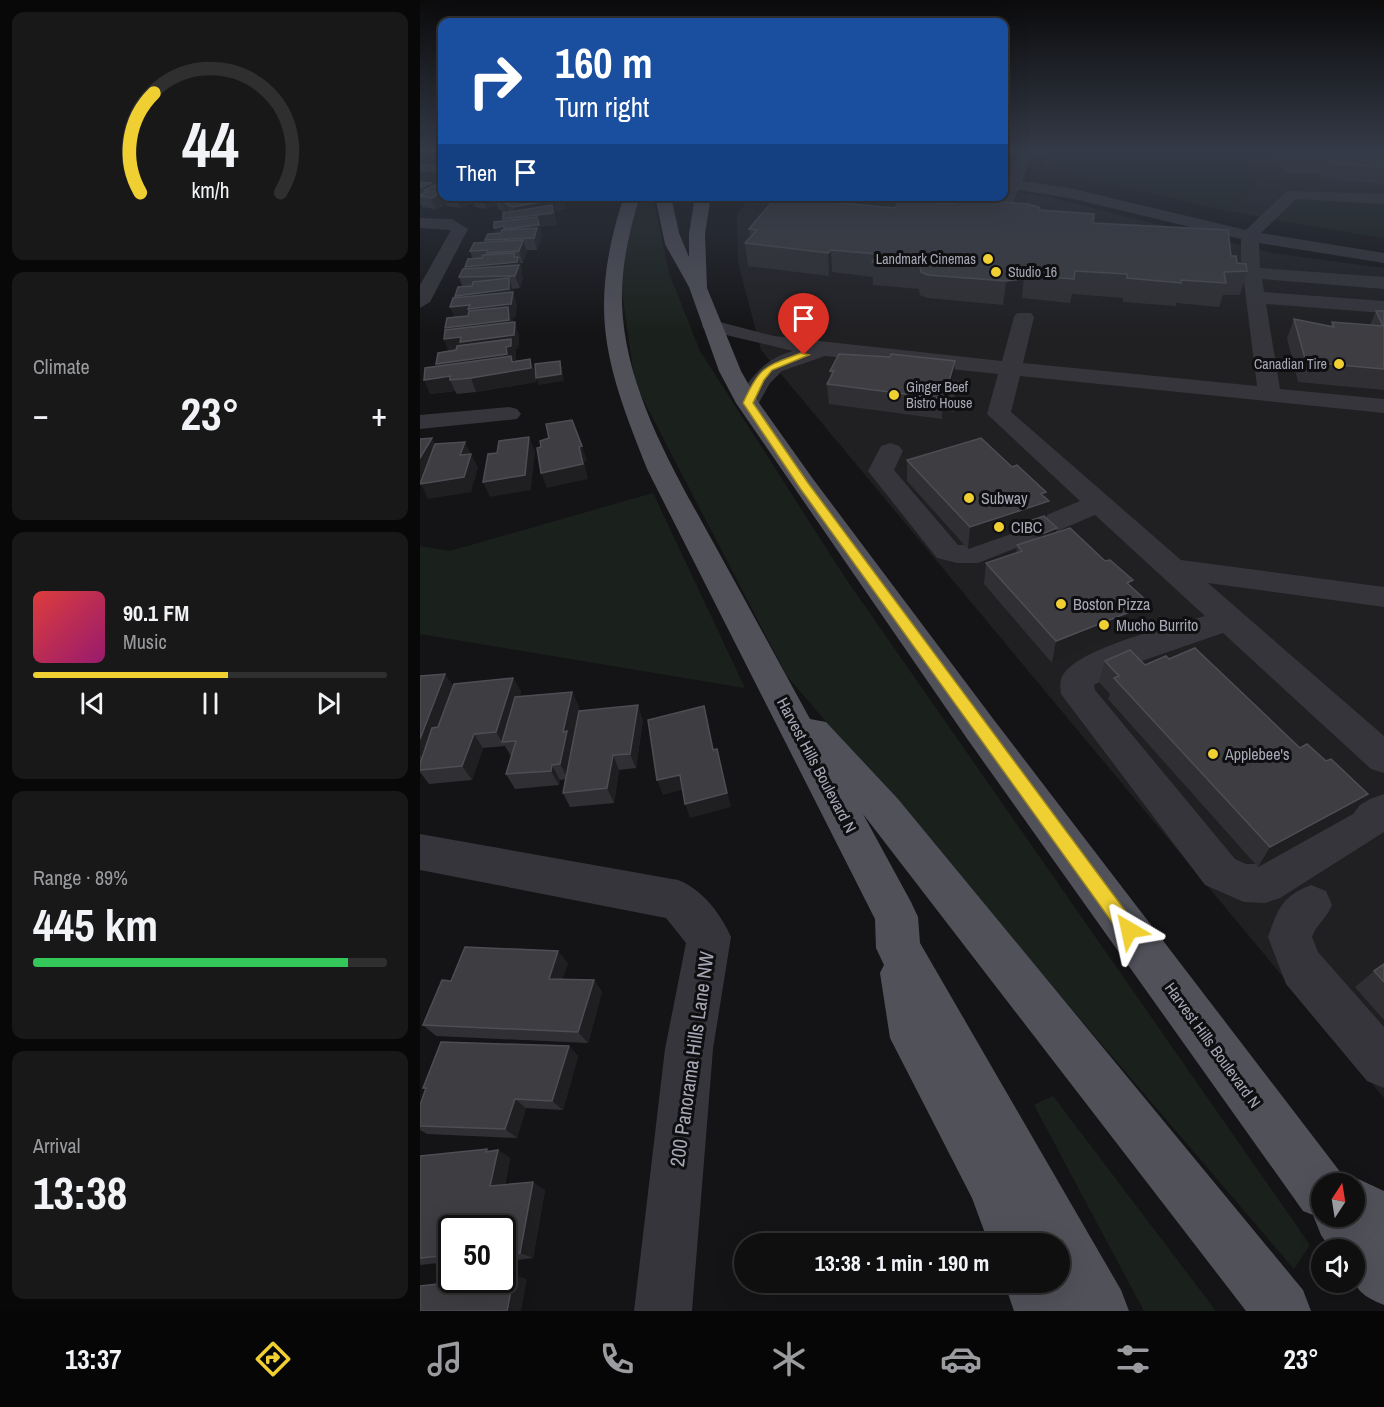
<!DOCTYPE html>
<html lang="en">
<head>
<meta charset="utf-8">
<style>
	:root { --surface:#0f0f10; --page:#181819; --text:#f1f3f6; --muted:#9b9c9f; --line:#2f2f30; --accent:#f0cf32 }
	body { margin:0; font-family:"Archivo Narrow",sans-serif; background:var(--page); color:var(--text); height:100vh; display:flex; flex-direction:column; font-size:22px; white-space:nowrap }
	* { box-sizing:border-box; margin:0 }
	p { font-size:20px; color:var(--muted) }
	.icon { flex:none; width:33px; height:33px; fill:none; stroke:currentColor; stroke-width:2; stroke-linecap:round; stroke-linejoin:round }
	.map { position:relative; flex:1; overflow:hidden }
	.details { display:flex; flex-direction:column; gap:12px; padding:12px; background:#080809; width:420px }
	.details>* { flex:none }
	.top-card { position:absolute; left:18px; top:18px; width:570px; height:183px; border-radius:12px; box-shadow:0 6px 24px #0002,0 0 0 2px var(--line); background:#1a4fa0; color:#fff; overflow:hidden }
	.needle { width:39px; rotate:12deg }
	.buttons { position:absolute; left:891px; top:1173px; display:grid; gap:12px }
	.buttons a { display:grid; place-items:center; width:54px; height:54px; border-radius:50%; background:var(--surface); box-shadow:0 6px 24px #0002,0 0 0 2px var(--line); font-size:30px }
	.speed { position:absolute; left:18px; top:1215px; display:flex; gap:12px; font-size:30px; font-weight:700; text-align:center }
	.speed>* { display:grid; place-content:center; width:78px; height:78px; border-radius:50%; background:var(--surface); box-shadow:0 6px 24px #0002,0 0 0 2px var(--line); line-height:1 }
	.speed .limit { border:3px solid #111; border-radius:9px; background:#fff; color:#111 }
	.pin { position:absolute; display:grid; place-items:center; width:51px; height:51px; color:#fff; margin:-62px -26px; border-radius:50% 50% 50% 0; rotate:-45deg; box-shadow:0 0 6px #0007 }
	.pin .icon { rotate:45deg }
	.me { position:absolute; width:66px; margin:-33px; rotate:324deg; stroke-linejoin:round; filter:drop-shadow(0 0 4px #0008) }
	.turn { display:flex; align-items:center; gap:21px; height:126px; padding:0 18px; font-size:27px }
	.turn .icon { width:78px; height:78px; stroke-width:2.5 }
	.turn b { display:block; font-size:42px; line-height:51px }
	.then { display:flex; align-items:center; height:57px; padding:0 18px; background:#0003; gap:12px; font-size:22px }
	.big { font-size:45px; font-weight:800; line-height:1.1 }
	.details .widget { flex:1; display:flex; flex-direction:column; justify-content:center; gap:9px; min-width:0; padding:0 21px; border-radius:12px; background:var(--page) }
	.details .dial { align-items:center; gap:0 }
	.dial svg { height:156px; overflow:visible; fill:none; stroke:var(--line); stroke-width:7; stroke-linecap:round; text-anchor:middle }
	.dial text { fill:var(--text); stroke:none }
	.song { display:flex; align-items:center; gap:18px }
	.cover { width:72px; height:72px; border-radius:9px; background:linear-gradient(135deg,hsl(0 70% 55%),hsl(320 70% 35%)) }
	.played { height:6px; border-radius:3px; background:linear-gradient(90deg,var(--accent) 55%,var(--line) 55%) }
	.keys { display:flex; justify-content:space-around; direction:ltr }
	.heat { display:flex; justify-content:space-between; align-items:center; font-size:33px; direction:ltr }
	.charge { height:9px; border-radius:4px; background:linear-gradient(90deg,#34c759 89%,var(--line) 0) }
	.trip { position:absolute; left:314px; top:1233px; width:336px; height:60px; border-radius:30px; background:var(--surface); box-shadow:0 6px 24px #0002,0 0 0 2px var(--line); font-weight:800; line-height:60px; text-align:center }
	.tab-bar { display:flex; height:96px; justify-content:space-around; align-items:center; background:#060606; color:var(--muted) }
	.tab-bar .icon { width:42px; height:42px }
	.tab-bar .active { color:var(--accent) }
	.tab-bar b { font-size:27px; color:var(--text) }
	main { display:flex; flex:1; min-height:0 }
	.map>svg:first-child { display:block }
</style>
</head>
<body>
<main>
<section class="details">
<div class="widget dial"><svg viewBox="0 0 100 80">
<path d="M14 69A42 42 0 1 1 86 69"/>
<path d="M14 69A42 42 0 0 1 21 18" stroke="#f0cf32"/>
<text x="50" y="56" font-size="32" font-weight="700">44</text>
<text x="50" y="72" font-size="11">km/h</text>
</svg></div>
<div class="widget"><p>Climate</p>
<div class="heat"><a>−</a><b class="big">23°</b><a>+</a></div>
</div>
<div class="widget">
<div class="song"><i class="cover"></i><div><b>90.1 FM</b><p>Music</p></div></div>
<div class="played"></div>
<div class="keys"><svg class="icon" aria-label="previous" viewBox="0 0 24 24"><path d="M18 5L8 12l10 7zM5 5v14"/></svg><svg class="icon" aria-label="pause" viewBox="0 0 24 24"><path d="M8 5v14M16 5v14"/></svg><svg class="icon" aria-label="next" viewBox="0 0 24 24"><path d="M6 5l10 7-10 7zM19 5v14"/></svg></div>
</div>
<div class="widget"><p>Range · 89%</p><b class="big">445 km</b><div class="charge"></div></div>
<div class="widget"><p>Arrival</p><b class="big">13:38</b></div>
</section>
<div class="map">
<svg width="964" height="1311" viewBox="0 0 964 1311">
	<rect width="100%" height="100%" fill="#141416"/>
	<path fill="#202023" d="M627,151H964V238L801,210L711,187L632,172L623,169Z
		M584,190L629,197L852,253L964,268V1098L341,350L318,263L317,214L330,197L584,196Z"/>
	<path fill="#1a211c" d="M628,151H819L843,177L810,211L623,169Z
		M219,197H233L249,273L280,351L426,579L890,1245L874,1269L367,676L215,384L199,271Z
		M910,197L913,202L964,206V238L853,220L871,200Z
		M233,493L325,688L0,634V546L30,551Z
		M633,1096L796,1311H724L614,1105Z"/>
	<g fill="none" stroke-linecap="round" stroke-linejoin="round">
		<path fill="#35353b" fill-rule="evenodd" d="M599,151H613L602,181L649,188L826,230L867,191L964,194V204L876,199L841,233L964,253V263L839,243L840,268L964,277V289L842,279L844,292L964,301V313L846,304L860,389L964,399V413L600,376L591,412L761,560L964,587V607L788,583L964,736V773L951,769L803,633L716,663L674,685L675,690L815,859L826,864H840L950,799L964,794V832L860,898L845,903L824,902L785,885L641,694C640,686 639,679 645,672C667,646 751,626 785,616L675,515L635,532L622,534L619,539L558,563H537L517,558L448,471L461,446L470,443L479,446L483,451L474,470L538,545C565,546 586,524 612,525L615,520L660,501L567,414L578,374L405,356L362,371L350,383L336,408H320L316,403C330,377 344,359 373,351L285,330L282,326L285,322L292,320L354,336L582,361L594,317L597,313H611L614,317L603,363L837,386L821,258V239L649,198L598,190L592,205H580L578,202L580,196H584V179H588Z
			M0,164H22V172H0Z
			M0,218L32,219L48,229L10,302L0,308V285L31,230L0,228Z
			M89,407L97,409L101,414L97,419L0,429V415Z
			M0,834L258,880C282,889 301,914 311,937L293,1049L272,1311H214L245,1049L266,943L246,918L0,870Z
			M891,885L906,891L912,905C907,918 896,925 892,937L898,952L964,1027V1088L947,1081L866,984L848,937C858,909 862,896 891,885Z"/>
		<path fill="#51515a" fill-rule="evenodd" d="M204,196H220C209,232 201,266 202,304C205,392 257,476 298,551C329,607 359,663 390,719L406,722L478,799L883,1290L891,1311H826L443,814L491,902L498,917L500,943L701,1290L709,1311H594L584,1282H639V1244H569L552,1198L470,1038L460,973L464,965L456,948L455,919L228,471C185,364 167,310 204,196Z
			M235,196H251L259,233L269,257V234L275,196H291L285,234L287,288L321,371L339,403L393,479L574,720L921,1173L924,1181L934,1177L964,1191V1305C930,1291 934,1283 934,1250H911L901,1235L893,1215L883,1211L548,740L316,403L299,371L269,287L245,244ZM902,1184H934V1216H902Z"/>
	</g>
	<path fill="#303034" d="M849,151H964V184L903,179L900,174L868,173L852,156L853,152Z
		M0,182L11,183L13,186L22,196H141L143,198L146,209L134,212L137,225L120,227L122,237H120L121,240L117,250H106L107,252L103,263H100L102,269L101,273L103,277L100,288L92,289L93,294L97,305L95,318H92L93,322L99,335L98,349H95L96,353V360H93V361L110,359L115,373L116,382L56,392L37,394L35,391L10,394L17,366L16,364L29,351L24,339L26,330L34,317L36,298L35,296L42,286L39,277L46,269L45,267L53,259L50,251L65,242V240L76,234L84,221L85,213L78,209L77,205L67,209L55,207L53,203L41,208L27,206L26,204L16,209L2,207L0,202Z
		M475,208L620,210L811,256L817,263L827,271L820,295H803L799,307L756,303V306L703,302V298L652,294L650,303L602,298L598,303L583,305L508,298L500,295L499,289L453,285V277L412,272L409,276L328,266L325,243L330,238L329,229Z
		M956,311H964V390L878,382L867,338L874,319L911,326L912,322L950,325Z
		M410,371L534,381L536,402L534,412L525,411L522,419L409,404L407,384L411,378Z
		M487,460L592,467L626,492V498L629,501L626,518L637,528L636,532L711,586L723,626L632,663L564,584L566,563L596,553L597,545L615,539L605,529L548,549L487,481Z
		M749,659L880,748L906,761L948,794L933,814L838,867L688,699L690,694L679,682L685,661L725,665Z
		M25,674L33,687L93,678L101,692L100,696L152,692L159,707L152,740L153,742L223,720L216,768L199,770L194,803L150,807L143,793L145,779L140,780L139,785L95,789L86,774L91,756L85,746L63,748L52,780L9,784L0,772V676Z
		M148,963L142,979L174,980L182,992L168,1043L16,1036L3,1025L31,981Z
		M964,964V1020L935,987L954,971Z
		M149,1046L158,1056L143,1110L106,1108L97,1138L7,1134L0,1130V1105L6,1090L3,1088Z
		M78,1150L90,1158L85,1185L125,1190L113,1258L82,1262V1228H32V1263L28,1262L0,1265V1156Z"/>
	<path fill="#1f1f22" d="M11,183L16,194L8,191L4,190L6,197L0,196V188Z
		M22,193V196H23L26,204L16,209L11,198Z
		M36,196H51L53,203L41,208Z
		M58,196L143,198L146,209L134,212L137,225L120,227L122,237H120L121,240L117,250L114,238L78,240L74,228L84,226L86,228L83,219L96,217L93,207L85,203L89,213L87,214L83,202L74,197L77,205L67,209L63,197Z
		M103,240L107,252L103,263L99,251Z
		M411,250L412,272L409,276L408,253Z
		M95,253L97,259L98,257L102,269L101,273L103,277L100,288L95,276L49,277L45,267L94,257Z
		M604,275L602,298L598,303L583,305L586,281Z
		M89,278L97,305L95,318H92L94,332L95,322L99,335L98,349H95L96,353V360H93L96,369L110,359L115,373L116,382L56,392L51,378L30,380L35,391L10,394L4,380L22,378L16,364L29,353L24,339H30L25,328L35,320L30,307L39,306L35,296Z
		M140,361L142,368L144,381L118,385L116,378Z
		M535,361L534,381H529Z
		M538,382L536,402L534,412L535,391Z
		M525,390V411L522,419L523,399Z
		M109,437L115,451L111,490L70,497L63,482Z
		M12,438L19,453L40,455L45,442L58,468L51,492L8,499L1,484L0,485V458Z
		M162,446L167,461L164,462L168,479L127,488L121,473Z
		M626,492L625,502L629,501L626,522H606L605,529L548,549L550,527Z
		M637,528L635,536L618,542L619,535Z
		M730,604L723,626L632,663L636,641Z
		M25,674L34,689L7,764L0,755V739Z
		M93,678L101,692L87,741L82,742L76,732Z
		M152,692L159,707L152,740L154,746L148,779L140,764L143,732Z
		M218,705L223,720L216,768L210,754Z
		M284,706L288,721L297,764L293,750Z
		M54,734L63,748L52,780L42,766Z
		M297,749L311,807L270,818L265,804Z
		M193,755L199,770L194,803L187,788Z
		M132,765L140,780L139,785L131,771Z
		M260,775L265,789L243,795L237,780Z
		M948,794L933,814L838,867L850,847Z
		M138,951L148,963L139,990L129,979Z
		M174,980L182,992L168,1043L158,1032Z
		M149,1046L158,1056L143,1110L132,1101Z
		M95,1099L106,1108L97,1138L85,1129Z
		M67,1149L77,1155L78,1150L90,1158L83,1193L70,1186L66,1152Z
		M113,1182L125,1190L113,1258L100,1253Z
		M94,1275L107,1279L101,1311H87Z"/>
	<path fill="#3d3d42" stroke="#4d4e54" stroke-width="1.5" d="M866,151H964V167L909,163L906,159L873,158Z
		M0,182L11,183L0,188Z
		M22,182V193L11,198L0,196V195L8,191L4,190Z
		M77,196H141L143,198L93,207L85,203L94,200L83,202L74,197Z
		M356,197L475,208L480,200L531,204L546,200L608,204L619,207L620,210L674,214L673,223L808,230L811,256H816L817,263L826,264L827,271L804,272L806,283L761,280V283L707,278V274L655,271L654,279L604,275L601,279L586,281L508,275L501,272L500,266L452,262L457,254L411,250L408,253L325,243L337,230L329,229Z
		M132,205L133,213L83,219V213Z
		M117,217L119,225L84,229V226L74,228V222Z
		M117,228L114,238L65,240L68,234L81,233L82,230Z
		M103,240L99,251L67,253L68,250L50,251L54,243Z
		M95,253L94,257H98L97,262L45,267L48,259L62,258L63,255Z
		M99,265L95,276L39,277L43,269Z
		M89,278V289L35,296L38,287L52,286L53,282Z
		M93,292L91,304L48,309L50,305L30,307L33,298Z
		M88,307L89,320L25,328L27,318L48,316L49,311Z
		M956,311H964V369L886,362L874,319L914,327L912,322L963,326Z
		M95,322L94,335L40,342L41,337L24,339L25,330Z
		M91,339V346L86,347L87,354L16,364L18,353L36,350L37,346Z
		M419,354L470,357L471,354L535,361L529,381L538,382L535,391L525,390L523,399L407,384L414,371H410Z
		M91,356L92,362L110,359L111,368L51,378L30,380V376L4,380L5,368Z
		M140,361L141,374L116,378L115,364Z
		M152,420L162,446L159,447L163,464L121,473L117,448L121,447L120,441L129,438L126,424Z
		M109,437L105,475L63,482L68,454L77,453L79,441Z
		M12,438L0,458V439Z
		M561,438L592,467L597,465L626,492L621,494L629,501L550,527L487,460Z
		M45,442L40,455L51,454L44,477L0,484L15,444Z
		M624,516L637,528L619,535L606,522Z
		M650,528L685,561L690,560L713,580L707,583L730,604L636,641L566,563L602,551L597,545Z
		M775,648L880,748L887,744L906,761L911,759L948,794L850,847L694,678L699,676L685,661L710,650L725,665L746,656L749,659Z
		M25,674L0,739V676Z
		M93,678L76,732L54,734L42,766L0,770V764L12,728L18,727L34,684Z
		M152,692L143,732L147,731L140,764L132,765L131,771L86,774L96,741L82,742L95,697Z
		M218,705L210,754L193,755L187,788L143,793L159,711Z
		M284,706L293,750L297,749L307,793L265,804L260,775L237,780L228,720Z
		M45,947L138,951L129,979L174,980L158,1032L3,1025L22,980L31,981Z
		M964,964V982L954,971Z
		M21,1042L149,1046L132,1101L95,1099L85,1129L0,1126V1105L6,1088H3Z
		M67,1149L66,1152L78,1150L70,1186L113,1182L100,1253L82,1255V1228H32V1261L28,1262L30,1255L0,1258V1156Z
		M94,1275L87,1311H0V1286L53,1280H82V1276Z"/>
	<linearGradient id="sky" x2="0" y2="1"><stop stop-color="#0b0b0c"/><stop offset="0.45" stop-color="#343a47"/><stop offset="1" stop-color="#343a47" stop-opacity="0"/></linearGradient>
	<rect width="964" height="334" fill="url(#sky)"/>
	<path fill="#f0cf32" stroke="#9c8720" stroke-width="1.5" d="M381,353L389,355L352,370L344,380L333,403L388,483L715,924L718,930L715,936L709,939L702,936L380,488L323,403C340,366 344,367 381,353Z"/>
	<g fill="#f0cf32" stroke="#0f0f11" stroke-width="2">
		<circle cx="568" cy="259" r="6"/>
		<circle cx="576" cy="272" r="6"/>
		<circle cx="919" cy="364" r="6"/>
		<circle cx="474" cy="395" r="6"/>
		<circle cx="549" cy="498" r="6"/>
		<circle cx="579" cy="527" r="6"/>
		<circle cx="641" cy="604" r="6"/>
		<circle cx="684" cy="625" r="6"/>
		<circle cx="793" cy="754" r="6"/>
	</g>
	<g text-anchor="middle" stroke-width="6" stroke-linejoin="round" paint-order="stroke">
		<g font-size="14" fill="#a6a8b6" stroke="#0f0f11" text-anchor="end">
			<text x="556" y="264">Landmark Cinemas</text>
			<text x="588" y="277" text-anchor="start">Studio 16</text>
			<text x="907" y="369">Canadian Tire</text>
			<text x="486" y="392" text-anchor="start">Ginger Beef<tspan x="486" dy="16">Bistro House</tspan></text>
		</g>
		<g font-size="16" fill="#a6a8b6" stroke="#0f0f11" text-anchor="start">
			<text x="561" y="504">Subway</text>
			<text x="591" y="533">CIBC</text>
			<text x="653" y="610">Boston Pizza</text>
			<text x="696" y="631">Mucho Burrito</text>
			<text x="805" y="760">Applebee's</text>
		</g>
		<g font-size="16" fill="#a6a8b6" stroke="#0f0f11">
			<text transform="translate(397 765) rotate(62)" y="6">Harvest Hills Boulevard N</text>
			<text transform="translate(793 1045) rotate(54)" y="6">Harvest Hills Boulevard N</text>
		</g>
		<g font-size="20" fill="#a6a8b6" stroke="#0f0f11">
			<text transform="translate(272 1059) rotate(-82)" y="7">200 Panorama Hills Lane NW</text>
		</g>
	</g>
</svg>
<div class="buttons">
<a><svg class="needle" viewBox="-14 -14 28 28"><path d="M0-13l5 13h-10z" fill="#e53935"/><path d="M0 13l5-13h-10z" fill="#9b9c9f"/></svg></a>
<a><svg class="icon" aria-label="sound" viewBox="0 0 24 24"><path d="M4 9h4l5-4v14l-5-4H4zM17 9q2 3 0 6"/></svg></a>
</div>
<div class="speed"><div class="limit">50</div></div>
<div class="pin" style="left:384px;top:355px;background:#d93025"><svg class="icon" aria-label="arrive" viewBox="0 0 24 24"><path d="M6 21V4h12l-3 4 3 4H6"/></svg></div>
<svg class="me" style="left:709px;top:930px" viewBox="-20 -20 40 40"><path d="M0-17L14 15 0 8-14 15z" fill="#f0cf32" stroke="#fff" stroke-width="4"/></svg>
<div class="trip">13:38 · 1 min · 190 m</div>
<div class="top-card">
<div class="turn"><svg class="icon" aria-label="right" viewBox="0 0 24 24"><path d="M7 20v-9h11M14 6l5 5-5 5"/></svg><div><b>160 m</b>Turn right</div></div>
<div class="then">Then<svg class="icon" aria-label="arrive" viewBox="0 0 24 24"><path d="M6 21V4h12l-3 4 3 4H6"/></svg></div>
</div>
</div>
</main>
<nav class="tab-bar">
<b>13:37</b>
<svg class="icon active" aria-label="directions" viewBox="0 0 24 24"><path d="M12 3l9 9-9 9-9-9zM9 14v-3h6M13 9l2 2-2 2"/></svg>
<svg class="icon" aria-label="music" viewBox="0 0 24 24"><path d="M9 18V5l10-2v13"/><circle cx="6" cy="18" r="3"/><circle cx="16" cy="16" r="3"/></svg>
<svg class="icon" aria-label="phone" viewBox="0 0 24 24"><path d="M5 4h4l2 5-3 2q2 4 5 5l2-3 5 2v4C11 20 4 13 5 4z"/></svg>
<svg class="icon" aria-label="climate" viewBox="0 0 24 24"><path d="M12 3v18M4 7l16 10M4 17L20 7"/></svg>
<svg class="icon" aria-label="car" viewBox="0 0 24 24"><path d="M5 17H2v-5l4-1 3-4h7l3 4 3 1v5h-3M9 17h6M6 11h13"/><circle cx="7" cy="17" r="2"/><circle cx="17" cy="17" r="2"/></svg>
<svg class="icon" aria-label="filters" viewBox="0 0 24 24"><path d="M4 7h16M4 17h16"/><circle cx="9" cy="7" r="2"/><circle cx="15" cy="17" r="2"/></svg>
<b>23°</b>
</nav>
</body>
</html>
